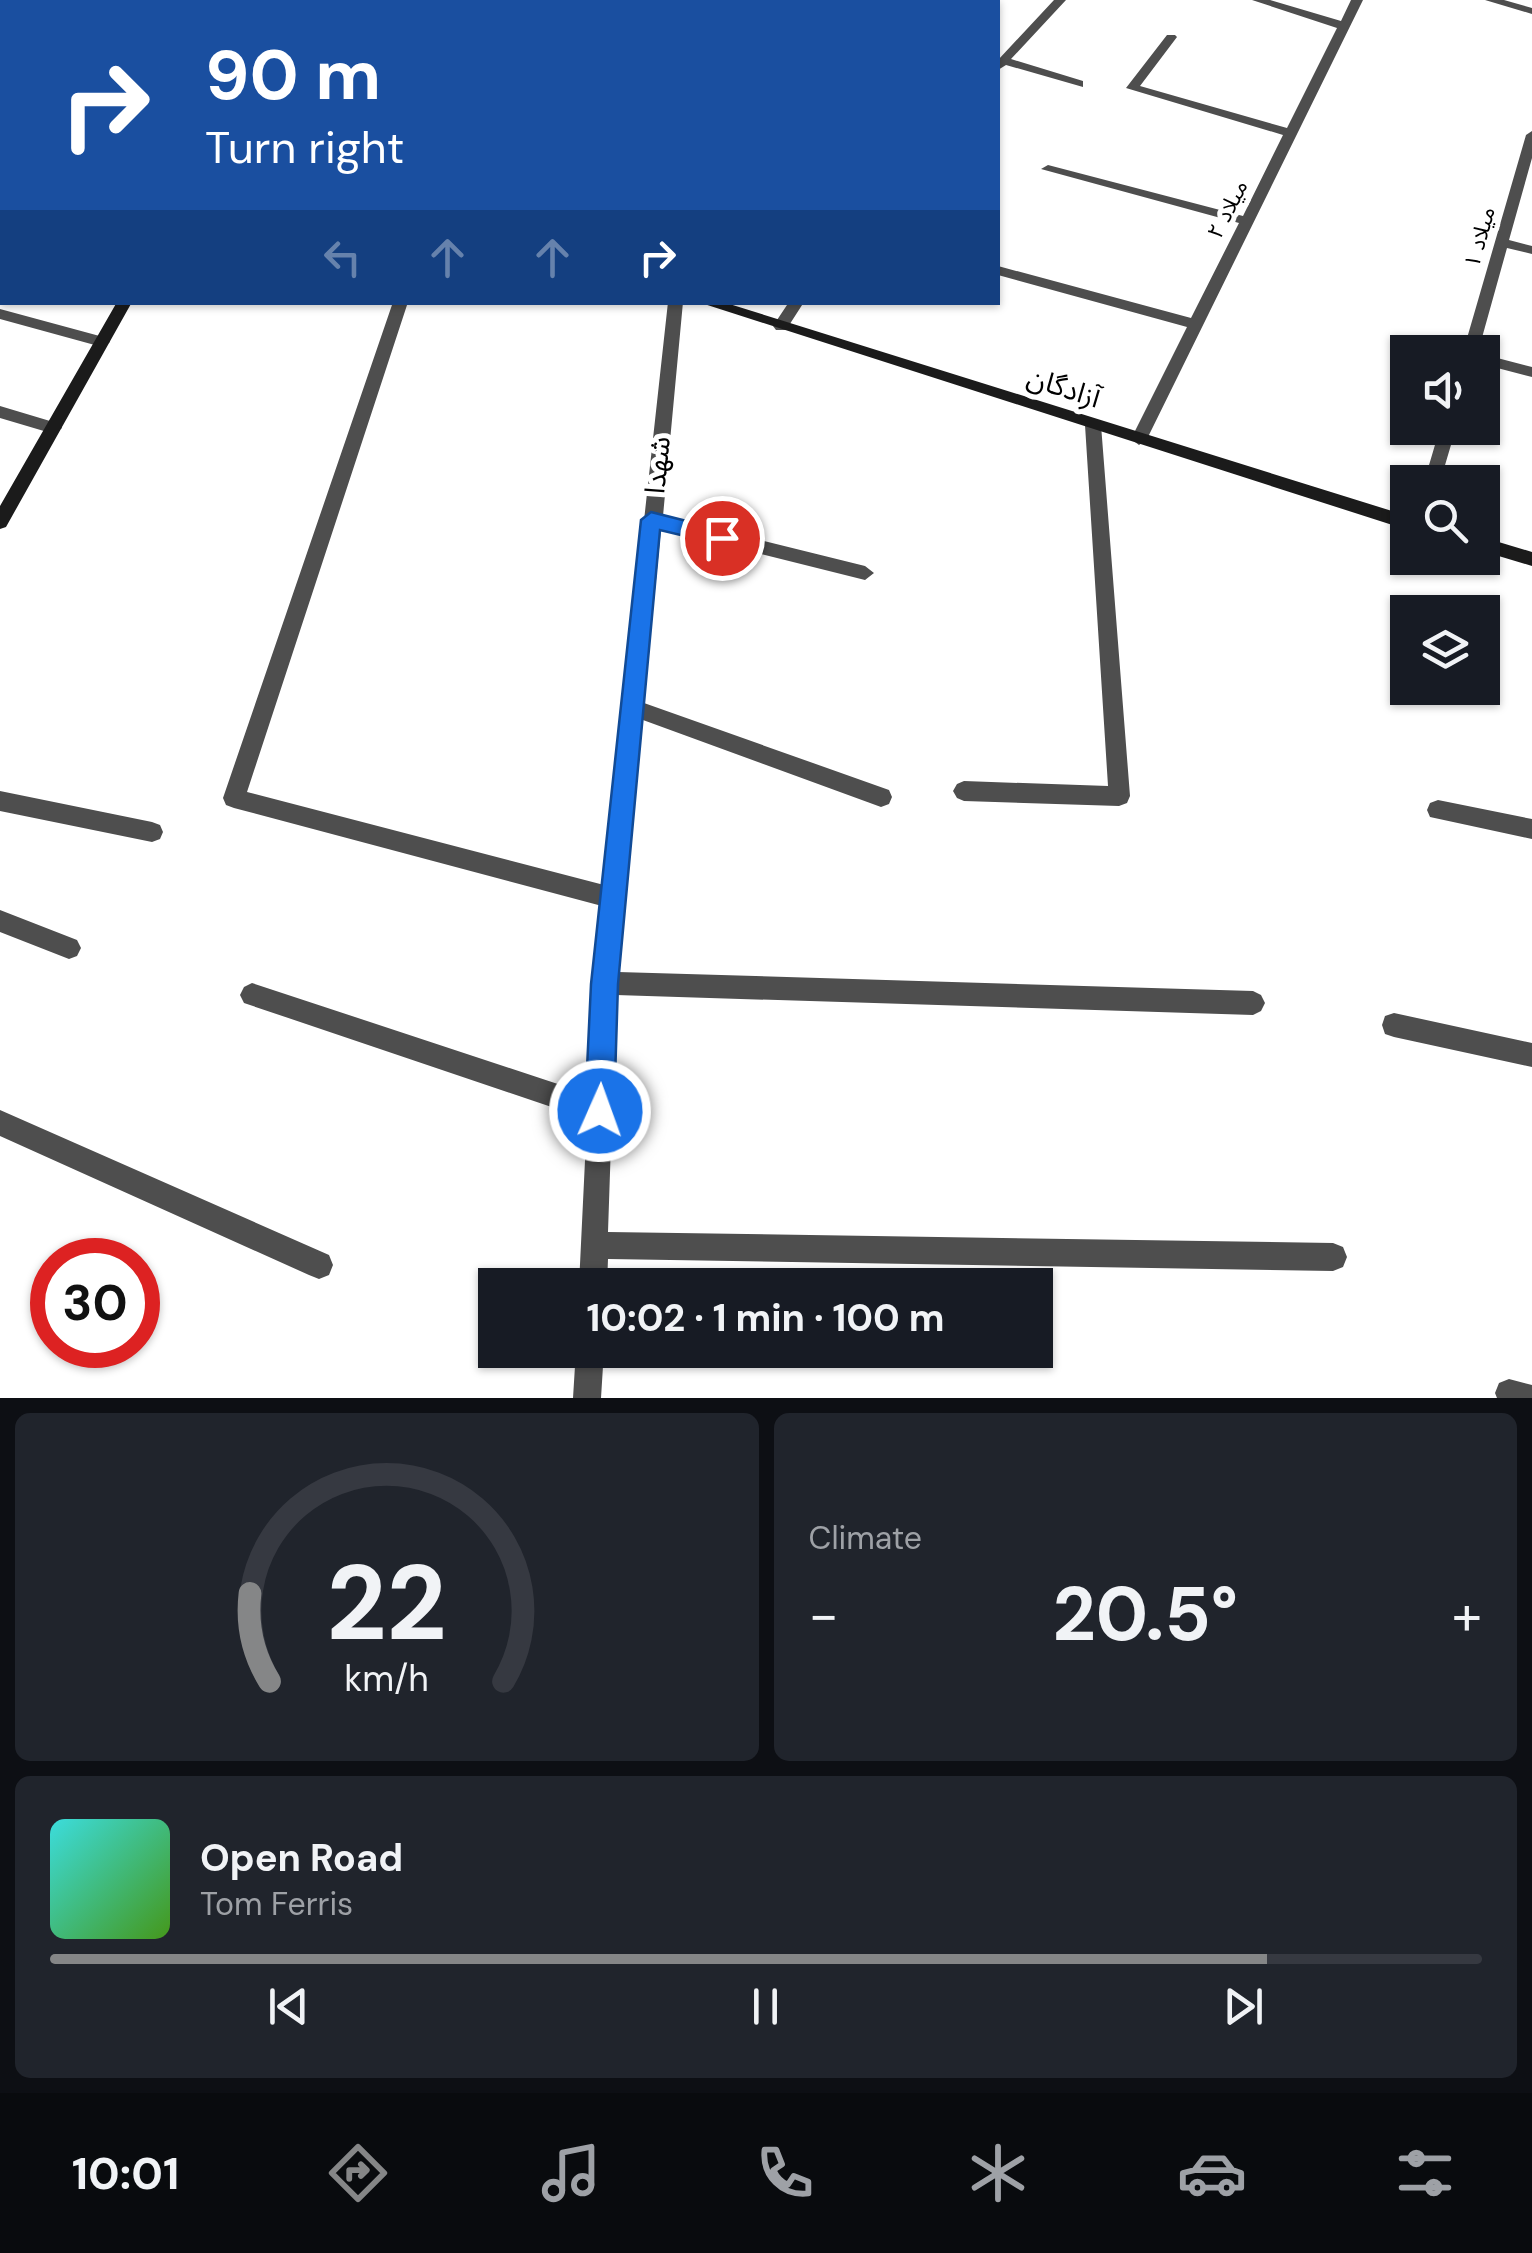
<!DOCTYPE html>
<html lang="en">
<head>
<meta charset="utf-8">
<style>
	:root { --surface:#171b24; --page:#20242c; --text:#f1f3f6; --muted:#9ea1a6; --line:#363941; --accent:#858687 }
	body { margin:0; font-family:"DM Sans","Noto Sans Arabic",sans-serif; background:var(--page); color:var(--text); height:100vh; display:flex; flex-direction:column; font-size:38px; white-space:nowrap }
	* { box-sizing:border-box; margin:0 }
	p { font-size:32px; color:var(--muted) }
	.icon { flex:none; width:55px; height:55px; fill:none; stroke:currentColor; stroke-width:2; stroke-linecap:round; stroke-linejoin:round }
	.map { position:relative; height:1398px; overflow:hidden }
	.details { display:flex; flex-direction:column; gap:15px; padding:15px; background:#0d0f14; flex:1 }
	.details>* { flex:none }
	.banner { position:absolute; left:0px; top:0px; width:1000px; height:305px; box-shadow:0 2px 8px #0004; background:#1a4fa0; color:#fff; overflow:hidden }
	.buttons { position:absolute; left:1390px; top:335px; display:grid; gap:20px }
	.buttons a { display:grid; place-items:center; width:110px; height:110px; border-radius:0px; background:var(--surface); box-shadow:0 2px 8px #0004; font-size:50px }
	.speed { position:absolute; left:30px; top:1238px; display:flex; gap:20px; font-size:50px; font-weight:700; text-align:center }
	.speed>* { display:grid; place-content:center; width:130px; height:130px; border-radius:50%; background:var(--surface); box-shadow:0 2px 8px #0004; line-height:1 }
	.speed .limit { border:15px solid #d22; background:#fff; color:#111 }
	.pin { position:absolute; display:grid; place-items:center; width:85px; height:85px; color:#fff; margin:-42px; border:5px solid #fff; border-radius:50%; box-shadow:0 2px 10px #0007 }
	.me { position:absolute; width:110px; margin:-55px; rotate:2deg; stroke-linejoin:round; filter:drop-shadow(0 0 8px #0008) }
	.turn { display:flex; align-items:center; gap:35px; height:210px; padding:0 40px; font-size:45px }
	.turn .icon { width:130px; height:130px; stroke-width:2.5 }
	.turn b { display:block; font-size:70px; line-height:85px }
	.lanes { display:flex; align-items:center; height:95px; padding:0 40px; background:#0003; justify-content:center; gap:50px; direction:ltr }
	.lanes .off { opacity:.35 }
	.big { font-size:75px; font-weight:700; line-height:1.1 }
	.details .card { flex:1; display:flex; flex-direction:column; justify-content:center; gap:15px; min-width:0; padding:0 35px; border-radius:15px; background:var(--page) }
	.details .dial { align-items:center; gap:0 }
	.dial svg { height:260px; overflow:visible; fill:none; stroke:var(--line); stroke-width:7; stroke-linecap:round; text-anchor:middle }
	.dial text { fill:var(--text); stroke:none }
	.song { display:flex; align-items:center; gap:30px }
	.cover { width:120px; height:120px; border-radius:15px; background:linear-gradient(135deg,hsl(180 70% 55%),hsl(100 70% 35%)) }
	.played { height:10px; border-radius:5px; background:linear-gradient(90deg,var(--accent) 85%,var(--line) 85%) }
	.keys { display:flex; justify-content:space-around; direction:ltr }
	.heat { display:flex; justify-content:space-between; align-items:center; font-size:55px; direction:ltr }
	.details .tiles { flex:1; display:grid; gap:15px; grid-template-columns:1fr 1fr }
	.card:last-child { grid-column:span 2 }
	.trip { position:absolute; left:478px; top:1268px; width:575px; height:100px; border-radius:0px; background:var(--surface); box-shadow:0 2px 8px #0004; font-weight:700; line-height:100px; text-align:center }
	.tab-bar { display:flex; height:160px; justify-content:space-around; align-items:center; background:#090b0e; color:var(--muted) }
	.tab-bar .icon { width:70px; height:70px }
	.tab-bar .active { color:var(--accent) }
	.tab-bar b { font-size:45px; color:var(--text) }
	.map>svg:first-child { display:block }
</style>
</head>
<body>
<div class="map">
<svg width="1532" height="1398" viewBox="0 0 1532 1398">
	<rect width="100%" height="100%" fill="#fff"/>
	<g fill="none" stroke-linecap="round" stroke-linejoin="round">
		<path fill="#4e4e4e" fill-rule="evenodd" d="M1054,0H1066L1011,59L1083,81V87L1006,65L998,70V60Z
			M1252,0H1270L1341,21L1351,0H1363L1147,439L1139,445L1131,439L1187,327L998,275V266L1191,318L1239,223L1041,169L1048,165L1243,216L1283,135L1126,88L1167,35H1175L1177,37L1140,86L1287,128L1337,28Z
			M1485,0H1504L1532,8V14Z
			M1532,131V158L1509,240L1532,246V254L1507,248L1478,352H1463L1526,135Z
			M393,302H408L247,792L604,885L668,302H683L663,516L865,566L874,573L865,580L661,529L644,703L889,790L892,797L889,804L881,807L643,720L618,972L1253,991L1261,995L1265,1003L1261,1011L1253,1015L616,995L608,1232L1333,1243L1343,1247L1347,1257L1343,1267L1333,1271L608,1259L607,1285H579L587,1119L244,1003L240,995L244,987L252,983L588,1094L593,983L602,906L234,808L226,805L223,798Z
			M789,302H804L786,330H776L773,326Z
			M0,309L107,338L110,342L102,347L0,319Z
			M1482,354L1532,367V377L1482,364Z
			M0,406L60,424L62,428L54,434L0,418Z
			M1093,419L1101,425L1130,796L1127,803L1119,806L964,801L957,798L953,791L957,784L964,781L1108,786L1085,425Z
			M1440,428H1456L1440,482H1424Z
			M0,791L152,822L160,825L163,832L160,839L152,842L0,811Z
			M1438,800L1532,819V839L1430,817L1427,810L1430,803Z
			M0,910L77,940L81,948L77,956L69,959L0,932Z
			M1394,1013L1532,1043V1067L1394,1037L1385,1034L1382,1025L1385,1016Z
			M0,1110L329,1255L333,1265L329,1275L319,1279L309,1275L0,1136Z
			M576,1350H604L601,1398H573Z
			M1509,1379L1532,1385V1398H1497L1495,1393L1499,1383Z"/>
		<path fill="#1b1b1b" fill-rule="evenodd" d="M0,92L2,93V101L0,100Z
			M117,302H132L6,527L0,529V506Z
			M698,302H723L1408,516V530Z
			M1482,537L1532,552V566L1482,551Z"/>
	</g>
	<path fill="#1a73e8" stroke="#114b97" stroke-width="2.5" d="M651,512L722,530L733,538L722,545L660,530L618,984L614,1111L610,1121L600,1125L590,1121L585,1111L591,984L641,520Z"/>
	<g text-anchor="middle" stroke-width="10" stroke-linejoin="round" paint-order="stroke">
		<g font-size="22" fill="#000" stroke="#fff">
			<text transform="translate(1227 209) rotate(-63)" y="8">میلاد ۲</text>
			<text transform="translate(1479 237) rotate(-74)" y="8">میلاد ۱</text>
		</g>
		<g font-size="28" fill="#000" stroke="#fff">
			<text transform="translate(1064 387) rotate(18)" y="10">آزادگان</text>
			<text transform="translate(657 465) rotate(-84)" y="10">شهدا</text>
		</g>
	</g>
</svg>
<div class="buttons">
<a><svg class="icon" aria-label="sound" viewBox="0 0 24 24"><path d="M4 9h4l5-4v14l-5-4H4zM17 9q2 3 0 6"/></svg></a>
<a><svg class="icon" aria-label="search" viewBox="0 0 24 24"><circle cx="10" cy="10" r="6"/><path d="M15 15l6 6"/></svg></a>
<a><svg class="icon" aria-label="layers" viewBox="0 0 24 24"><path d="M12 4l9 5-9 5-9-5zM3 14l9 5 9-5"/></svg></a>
</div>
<div class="speed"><div class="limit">30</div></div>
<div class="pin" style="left:722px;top:538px;background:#d93025"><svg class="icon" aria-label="arrive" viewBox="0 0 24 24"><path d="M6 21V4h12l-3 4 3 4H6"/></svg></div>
<svg class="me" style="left:600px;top:1111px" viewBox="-20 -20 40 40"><circle r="17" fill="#1a73e8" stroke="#fff" stroke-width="3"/><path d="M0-11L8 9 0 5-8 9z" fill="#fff"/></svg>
<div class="trip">10:02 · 1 min · 100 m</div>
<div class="banner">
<div class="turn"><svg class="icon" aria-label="right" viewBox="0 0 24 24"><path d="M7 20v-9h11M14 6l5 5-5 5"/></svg><div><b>90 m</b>Turn right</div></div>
<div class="lanes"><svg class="icon off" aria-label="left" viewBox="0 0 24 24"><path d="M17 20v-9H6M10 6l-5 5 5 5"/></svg><svg class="icon off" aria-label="ahead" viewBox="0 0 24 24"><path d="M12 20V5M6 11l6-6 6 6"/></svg><svg class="icon off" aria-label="ahead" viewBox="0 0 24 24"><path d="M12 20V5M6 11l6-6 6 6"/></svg><svg class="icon" aria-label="right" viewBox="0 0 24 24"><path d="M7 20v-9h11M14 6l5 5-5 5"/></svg></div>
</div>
</div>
<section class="details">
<div class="tiles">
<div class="card dial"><svg viewBox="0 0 100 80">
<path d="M14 69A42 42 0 1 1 86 69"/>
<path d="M14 69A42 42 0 0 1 8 42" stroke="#858687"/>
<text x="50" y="56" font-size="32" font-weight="700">22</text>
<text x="50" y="72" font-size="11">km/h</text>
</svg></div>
<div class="card"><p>Climate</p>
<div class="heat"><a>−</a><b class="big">20.5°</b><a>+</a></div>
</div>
<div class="card">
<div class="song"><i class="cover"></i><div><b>Open Road</b><p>Tom Ferris</p></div></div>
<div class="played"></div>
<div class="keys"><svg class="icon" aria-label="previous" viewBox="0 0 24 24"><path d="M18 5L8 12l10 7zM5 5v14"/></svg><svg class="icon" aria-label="pause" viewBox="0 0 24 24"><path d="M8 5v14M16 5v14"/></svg><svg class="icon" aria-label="next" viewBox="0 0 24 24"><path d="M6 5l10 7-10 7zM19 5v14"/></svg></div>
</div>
</div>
</section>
<nav class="tab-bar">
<b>10:01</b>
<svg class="icon active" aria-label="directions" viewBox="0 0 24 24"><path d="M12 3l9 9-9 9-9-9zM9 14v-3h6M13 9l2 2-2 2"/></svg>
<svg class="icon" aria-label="music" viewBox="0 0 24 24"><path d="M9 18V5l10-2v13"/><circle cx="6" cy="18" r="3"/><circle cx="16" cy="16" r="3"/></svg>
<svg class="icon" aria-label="phone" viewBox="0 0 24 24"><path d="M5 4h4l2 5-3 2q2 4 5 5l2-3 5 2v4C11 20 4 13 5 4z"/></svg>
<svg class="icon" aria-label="climate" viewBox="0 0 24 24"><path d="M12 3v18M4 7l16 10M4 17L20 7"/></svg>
<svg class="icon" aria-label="car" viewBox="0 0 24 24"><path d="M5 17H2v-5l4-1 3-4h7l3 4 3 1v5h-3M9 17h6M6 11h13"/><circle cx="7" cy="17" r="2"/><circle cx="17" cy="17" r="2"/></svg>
<svg class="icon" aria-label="filters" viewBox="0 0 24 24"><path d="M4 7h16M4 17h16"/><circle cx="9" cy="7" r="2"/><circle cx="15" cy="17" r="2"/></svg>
</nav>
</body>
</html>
